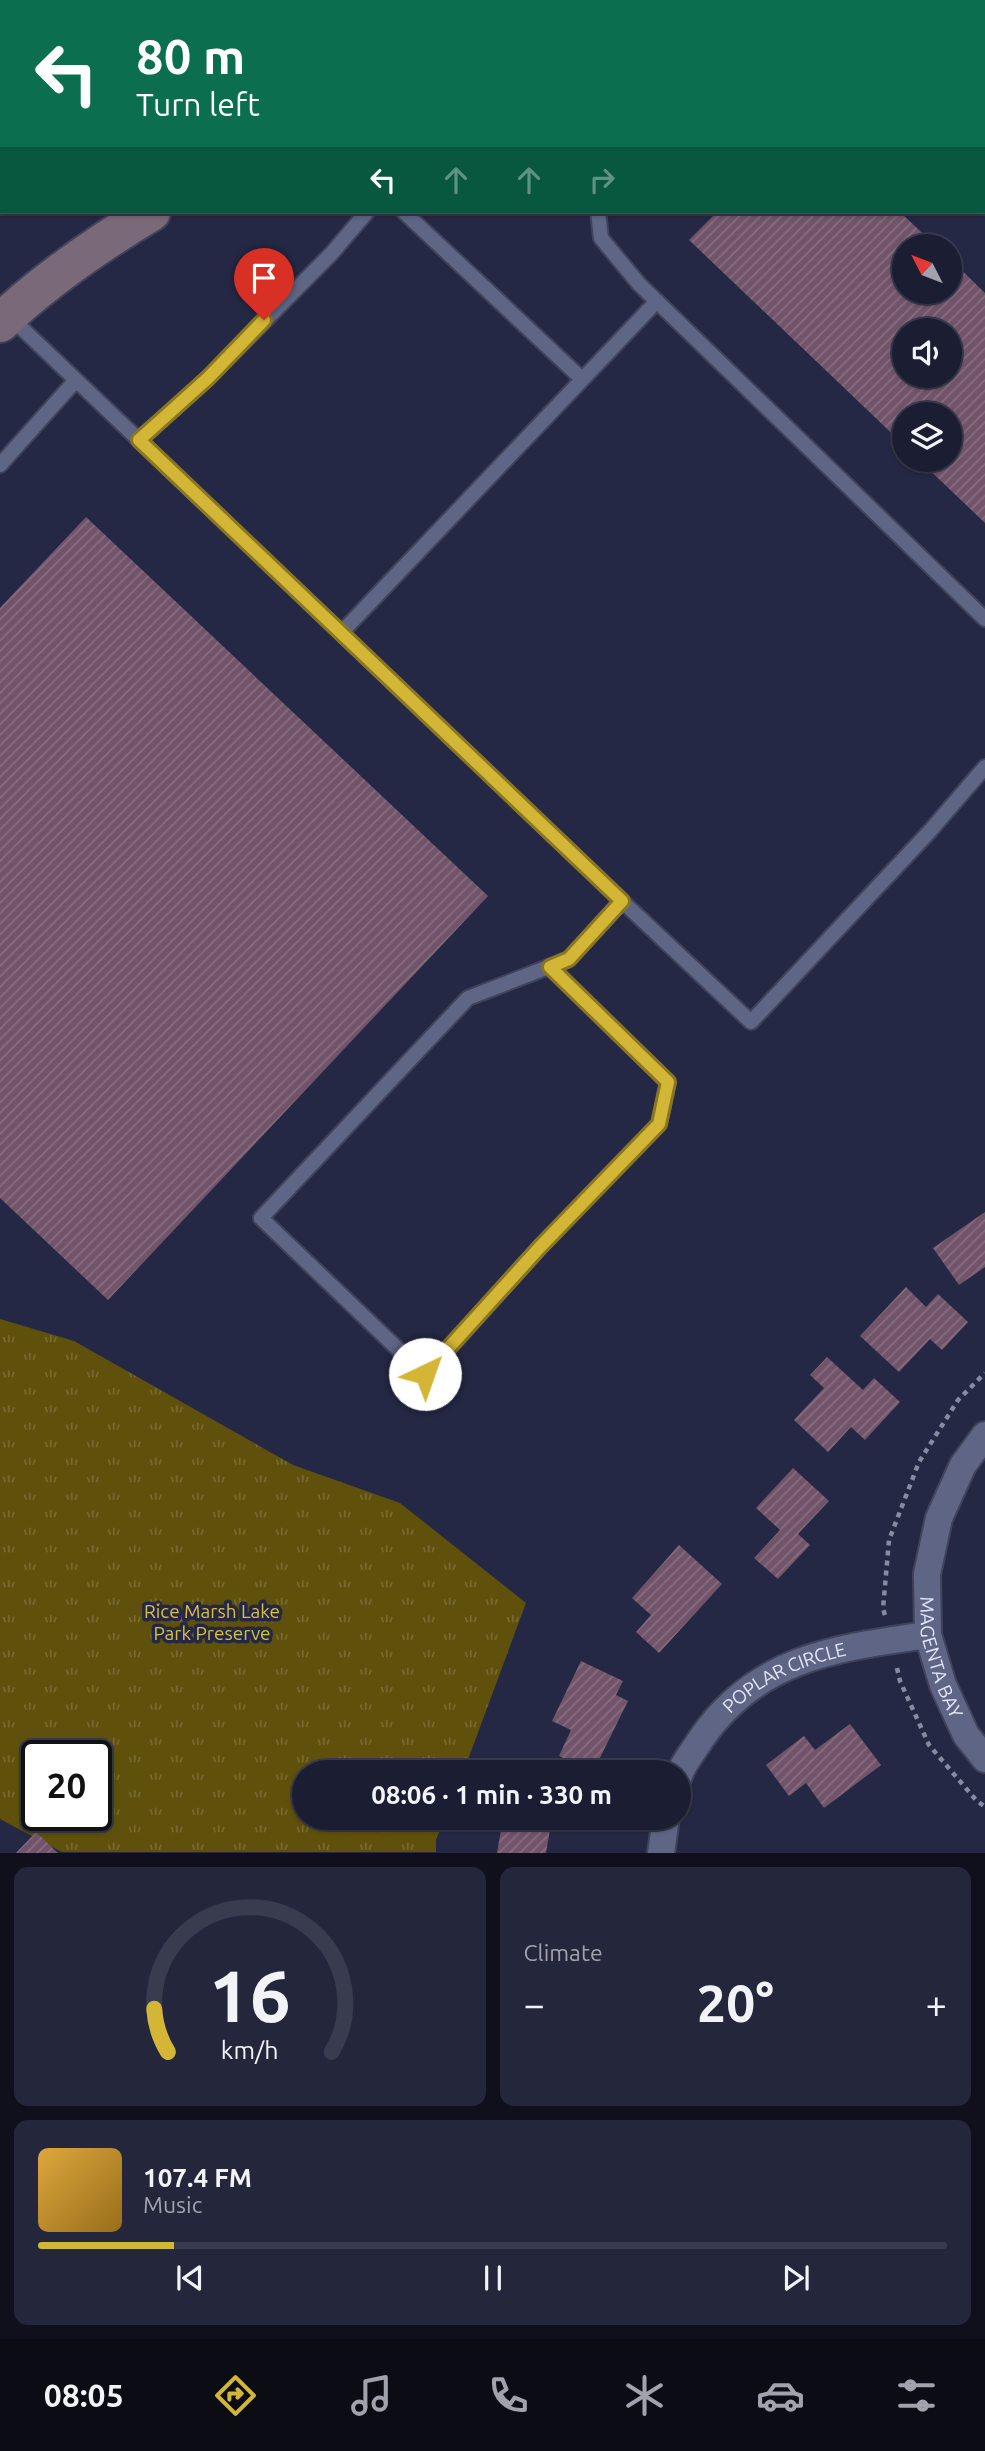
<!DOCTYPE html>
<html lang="en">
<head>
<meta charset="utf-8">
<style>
	:root { --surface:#1b1e33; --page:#24273b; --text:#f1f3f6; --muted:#a0a2ac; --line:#393c4e; --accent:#d3b635 }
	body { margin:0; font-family:Ubuntu,sans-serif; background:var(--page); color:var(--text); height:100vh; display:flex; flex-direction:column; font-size:26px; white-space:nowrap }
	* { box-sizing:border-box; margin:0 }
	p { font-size:23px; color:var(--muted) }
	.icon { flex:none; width:38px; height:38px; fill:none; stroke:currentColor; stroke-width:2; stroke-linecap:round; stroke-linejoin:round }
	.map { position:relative; height:1853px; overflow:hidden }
	.side { display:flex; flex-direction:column; gap:14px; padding:14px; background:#0f101c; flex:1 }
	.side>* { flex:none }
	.hud { position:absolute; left:0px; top:0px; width:985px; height:214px; box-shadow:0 2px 5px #0004,0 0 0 2px var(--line); background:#0b6e4f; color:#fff; overflow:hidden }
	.needle { width:46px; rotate:312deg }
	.buttons { position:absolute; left:892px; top:234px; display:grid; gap:14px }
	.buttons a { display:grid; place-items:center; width:70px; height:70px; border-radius:50%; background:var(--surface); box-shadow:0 2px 5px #0004,0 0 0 2px var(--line); font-size:35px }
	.speed { position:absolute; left:21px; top:1740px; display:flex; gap:14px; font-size:35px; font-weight:700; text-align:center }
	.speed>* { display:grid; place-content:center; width:91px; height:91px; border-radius:50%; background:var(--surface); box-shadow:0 2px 5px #0004,0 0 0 2px var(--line); line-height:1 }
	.speed .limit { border:4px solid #111; border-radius:10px; background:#fff; color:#111 }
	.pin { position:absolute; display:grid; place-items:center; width:60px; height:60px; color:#fff; margin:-72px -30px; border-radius:50% 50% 50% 0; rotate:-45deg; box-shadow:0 0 7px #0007 }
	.pin .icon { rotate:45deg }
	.me { position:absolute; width:77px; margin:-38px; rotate:42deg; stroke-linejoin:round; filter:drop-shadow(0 0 5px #0008) }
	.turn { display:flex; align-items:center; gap:24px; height:147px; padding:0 21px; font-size:32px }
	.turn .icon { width:91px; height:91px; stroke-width:2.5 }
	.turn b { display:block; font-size:49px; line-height:60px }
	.lanes { display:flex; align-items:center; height:66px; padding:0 21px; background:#0003; justify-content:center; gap:35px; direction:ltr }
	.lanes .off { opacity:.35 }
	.big { font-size:52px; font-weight:600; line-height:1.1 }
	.side .tile { flex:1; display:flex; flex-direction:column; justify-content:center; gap:10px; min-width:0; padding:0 24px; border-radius:14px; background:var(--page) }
	.side .dial { align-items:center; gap:0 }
	.dial svg { height:182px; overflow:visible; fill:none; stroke:var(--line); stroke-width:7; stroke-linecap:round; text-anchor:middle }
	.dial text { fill:var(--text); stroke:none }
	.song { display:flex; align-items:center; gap:21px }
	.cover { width:84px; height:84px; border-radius:10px; background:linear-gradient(135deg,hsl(40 70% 55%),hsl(40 70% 35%)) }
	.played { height:7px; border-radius:4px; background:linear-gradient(90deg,var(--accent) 15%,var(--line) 15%) }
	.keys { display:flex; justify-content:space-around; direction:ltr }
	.heat { display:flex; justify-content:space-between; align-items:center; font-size:38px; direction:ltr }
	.side .tiles { flex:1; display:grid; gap:14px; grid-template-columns:1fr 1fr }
	.tile:last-child { grid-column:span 2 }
	.trip { position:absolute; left:292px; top:1760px; width:399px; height:70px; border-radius:35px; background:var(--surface); box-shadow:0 2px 5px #0004,0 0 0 2px var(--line); font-weight:600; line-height:70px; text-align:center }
	.menu { display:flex; height:112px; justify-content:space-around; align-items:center; background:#0b0c14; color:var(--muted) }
	.menu .icon { width:49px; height:49px }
	.menu .active { color:var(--accent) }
	.menu b { font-size:32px; color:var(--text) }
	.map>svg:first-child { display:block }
</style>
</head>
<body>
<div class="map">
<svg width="985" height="1853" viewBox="0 0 985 1853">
	<defs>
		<pattern id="park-tufts" width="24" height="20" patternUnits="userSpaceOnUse" patternTransform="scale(1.75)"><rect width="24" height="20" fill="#5f510c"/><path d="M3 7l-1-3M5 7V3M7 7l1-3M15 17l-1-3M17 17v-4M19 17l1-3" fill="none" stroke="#766a30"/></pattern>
		<pattern id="building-hatch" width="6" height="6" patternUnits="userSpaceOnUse" patternTransform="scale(1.75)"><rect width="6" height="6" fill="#72546a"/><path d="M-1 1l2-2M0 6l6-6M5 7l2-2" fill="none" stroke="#866d80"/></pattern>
	</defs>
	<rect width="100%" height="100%" fill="#242844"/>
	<path fill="url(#park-tufts)" fill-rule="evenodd" d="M0,1319L74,1341L293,1465L400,1503L526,1603L463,1773H304V1818H445L436,1840V1852H62L0,1819ZM37,1755H96V1815H37Z"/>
	<path fill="url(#building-hatch)" fill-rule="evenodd" d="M717,212H900L937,247H905V292H950V259L985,293V523L919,460H950V415H905V446L689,240ZM905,331H950V376H905Z
		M86,517L488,896L108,1300L0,1198V608Z
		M985,1212V1267L959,1285L933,1248Z
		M906,1287L926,1307L938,1294L968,1322L942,1350L930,1339L899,1372L860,1336Z
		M827,1357L863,1390L874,1378L900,1402L865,1440L851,1427L828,1452L794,1420L824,1388L810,1375Z
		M793,1468L829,1501L798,1534L810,1545L778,1579L754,1558L780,1530L756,1508Z
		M679,1545L722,1584L659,1653L636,1632L651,1615L632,1598Z
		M581,1661L623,1681L616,1695L628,1701L593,1772L559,1756L571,1730L552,1721Z
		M850,1724L881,1765L824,1808L806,1783L789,1796L766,1765L804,1736L815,1750Z
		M503,1818H552L546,1853H497Z
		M36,1832L58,1853H16Z"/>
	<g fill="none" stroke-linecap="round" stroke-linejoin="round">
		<defs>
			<path id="lane" d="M795,0L797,2
				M902,2L904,0
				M984,203L985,204
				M404,212L582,379
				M598,212L601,238L639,284L985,619
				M9,316L622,901L569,959L468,998L261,1218L425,1375L540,1247L659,1124L668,1082L550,967
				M139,440L208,378L331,254L367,212
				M0,465L76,380
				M341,633L657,301
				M622,901L751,1022L930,831L985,767"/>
			<g id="street">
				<path id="s1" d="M985,1435L963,1465L939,1518L927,1574L928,1635L943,1685L966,1735L985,1759"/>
				<path id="s2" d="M679,1776C683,1762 694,1751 701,1739C757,1657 837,1648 928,1635"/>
				<path d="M661,1853L666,1818"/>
			</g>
			<path id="secondary" d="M659,2L662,0
				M0,323C45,280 98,244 151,212"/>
		</defs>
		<use href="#lane" stroke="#41435c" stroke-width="18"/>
		<use href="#street" stroke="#41435c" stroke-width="30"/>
		<use href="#secondary" stroke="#41435c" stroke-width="42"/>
		<path stroke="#878ba2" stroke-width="4.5" stroke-dasharray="5 5" stroke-linecap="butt" d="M885,1615L883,1609L889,1540L919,1462L958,1400L985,1373
			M897,1668L900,1681L929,1745L976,1800L985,1807"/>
		<use href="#lane" stroke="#5f6685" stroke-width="14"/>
		<use href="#street" stroke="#5f6685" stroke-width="26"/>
		<use href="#secondary" stroke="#796979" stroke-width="38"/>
	</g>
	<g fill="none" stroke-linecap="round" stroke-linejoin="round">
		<defs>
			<path id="route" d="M264,320L208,378L139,440L622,901L569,959L550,967L668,1082L659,1124L540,1247L425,1374"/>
		</defs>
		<use href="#route" stroke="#897622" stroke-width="18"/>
		<use href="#route" stroke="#d3b635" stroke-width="12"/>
	</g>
	<g text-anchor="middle" stroke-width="7" stroke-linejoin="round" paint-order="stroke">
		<g font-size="19" fill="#dbbf41" stroke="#242844">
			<text x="212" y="1618">Rice Marsh Lake<tspan x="212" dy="22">Park Preserve</tspan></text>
		</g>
		<g font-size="19" fill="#e2e6f9" stroke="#242844">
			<text dy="7" stroke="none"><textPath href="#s1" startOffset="238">MAGENTA BAY</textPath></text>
			<text dy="7" stroke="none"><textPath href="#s2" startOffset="150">POPLAR CIRCLE</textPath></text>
		</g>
	</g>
</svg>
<div class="buttons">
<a><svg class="needle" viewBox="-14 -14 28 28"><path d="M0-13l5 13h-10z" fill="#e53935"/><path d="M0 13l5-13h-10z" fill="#a0a2ac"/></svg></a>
<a><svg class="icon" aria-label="sound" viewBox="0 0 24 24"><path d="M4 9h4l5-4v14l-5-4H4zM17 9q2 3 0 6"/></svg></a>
<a><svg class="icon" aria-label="layers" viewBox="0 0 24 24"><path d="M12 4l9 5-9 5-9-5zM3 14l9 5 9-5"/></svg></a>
</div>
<div class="speed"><div class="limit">20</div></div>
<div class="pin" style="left:264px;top:320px;background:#d93025"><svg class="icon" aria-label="arrive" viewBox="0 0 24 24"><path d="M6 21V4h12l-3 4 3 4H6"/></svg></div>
<svg class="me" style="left:425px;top:1374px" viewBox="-20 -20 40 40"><circle r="19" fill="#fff"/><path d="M0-13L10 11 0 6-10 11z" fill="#d3b635"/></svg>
<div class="trip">08:06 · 1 min · 330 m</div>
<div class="hud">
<div class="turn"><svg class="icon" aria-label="left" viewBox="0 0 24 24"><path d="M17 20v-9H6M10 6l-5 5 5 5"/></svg><div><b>80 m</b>Turn left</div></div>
<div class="lanes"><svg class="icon" aria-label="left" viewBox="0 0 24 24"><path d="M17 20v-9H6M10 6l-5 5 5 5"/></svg><svg class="icon off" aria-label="ahead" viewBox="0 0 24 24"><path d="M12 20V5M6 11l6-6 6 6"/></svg><svg class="icon off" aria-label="ahead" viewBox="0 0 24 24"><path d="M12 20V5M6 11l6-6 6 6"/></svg><svg class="icon off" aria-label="right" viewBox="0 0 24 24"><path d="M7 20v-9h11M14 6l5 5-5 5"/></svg></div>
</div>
</div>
<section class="side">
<div class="tiles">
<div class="tile dial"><svg viewBox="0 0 100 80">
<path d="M14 69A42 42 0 1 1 86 69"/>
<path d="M14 69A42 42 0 0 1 8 50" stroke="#d3b635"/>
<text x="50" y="56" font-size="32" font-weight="700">16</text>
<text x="50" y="72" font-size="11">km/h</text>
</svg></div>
<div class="tile"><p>Climate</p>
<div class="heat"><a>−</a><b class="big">20°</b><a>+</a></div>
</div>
<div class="tile">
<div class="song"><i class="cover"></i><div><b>107.4 FM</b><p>Music</p></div></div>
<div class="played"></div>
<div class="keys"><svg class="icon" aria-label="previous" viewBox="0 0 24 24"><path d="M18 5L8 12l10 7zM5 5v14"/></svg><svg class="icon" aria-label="pause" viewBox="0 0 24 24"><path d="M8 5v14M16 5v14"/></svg><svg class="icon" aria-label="next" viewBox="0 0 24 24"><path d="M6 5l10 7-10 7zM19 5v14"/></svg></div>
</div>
</div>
</section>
<nav class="menu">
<b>08:05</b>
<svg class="icon active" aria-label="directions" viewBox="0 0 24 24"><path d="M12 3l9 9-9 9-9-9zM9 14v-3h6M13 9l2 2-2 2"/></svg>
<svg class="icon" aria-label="music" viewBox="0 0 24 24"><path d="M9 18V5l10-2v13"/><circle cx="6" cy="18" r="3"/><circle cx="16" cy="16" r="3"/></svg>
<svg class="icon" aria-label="phone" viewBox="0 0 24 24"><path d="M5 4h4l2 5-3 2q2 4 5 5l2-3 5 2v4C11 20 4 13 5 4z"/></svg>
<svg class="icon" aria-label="climate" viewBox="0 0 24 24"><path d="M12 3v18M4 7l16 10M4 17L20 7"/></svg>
<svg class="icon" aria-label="car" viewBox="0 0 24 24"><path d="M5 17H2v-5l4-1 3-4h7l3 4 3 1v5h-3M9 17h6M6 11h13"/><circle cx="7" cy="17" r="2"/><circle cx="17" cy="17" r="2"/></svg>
<svg class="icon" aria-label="filters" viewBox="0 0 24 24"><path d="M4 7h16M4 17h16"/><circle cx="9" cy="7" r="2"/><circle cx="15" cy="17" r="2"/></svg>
</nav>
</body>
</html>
